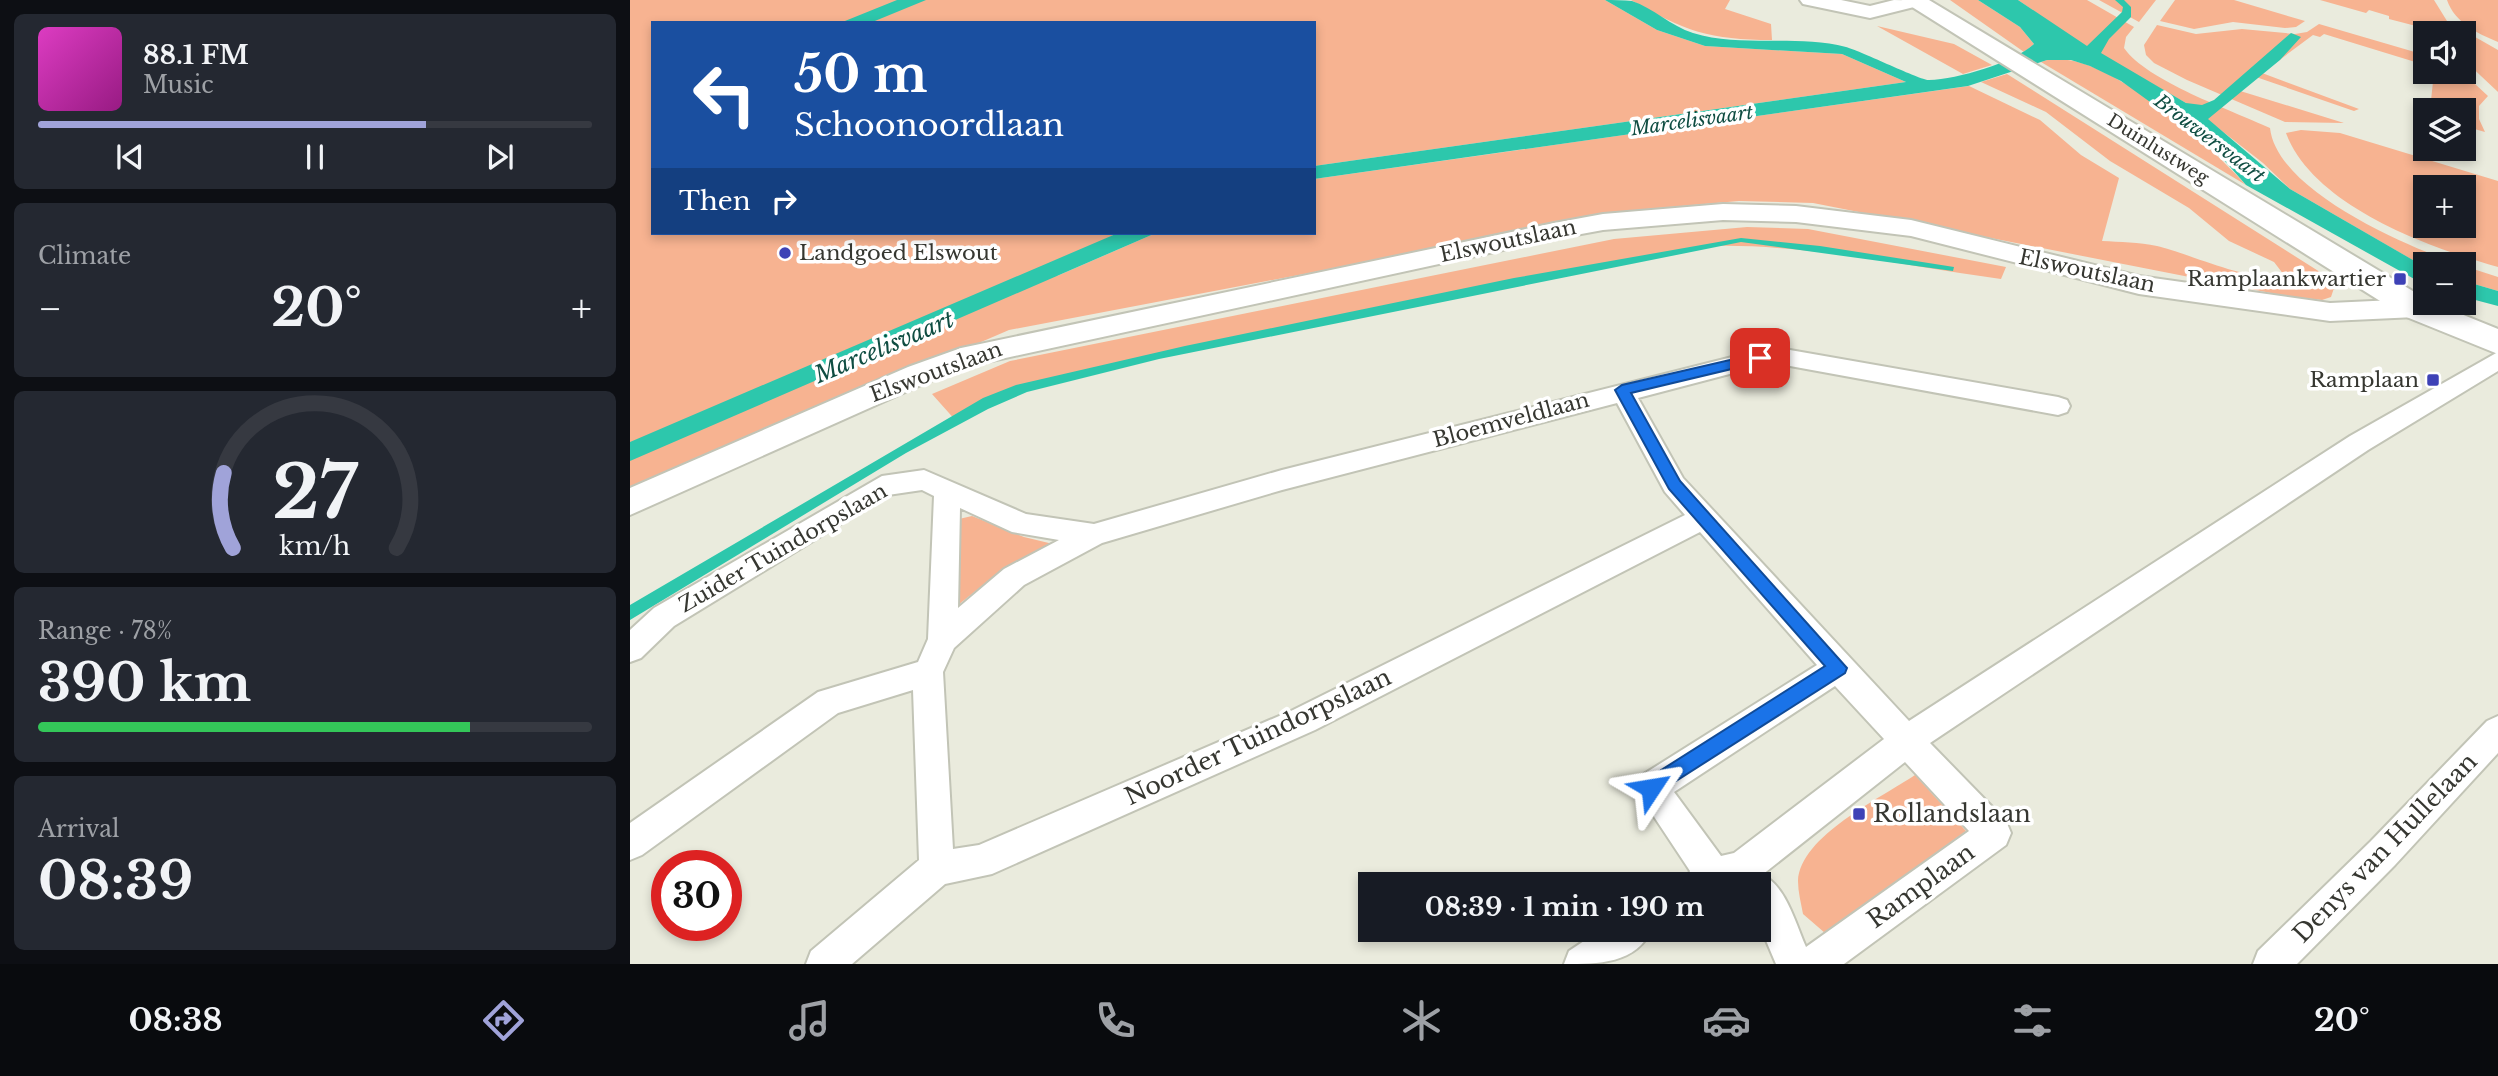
<!DOCTYPE html>
<html lang="en">
<head>
<meta charset="utf-8">
<style>
	:root { --surface:#171b24; --page:#242831; --text:#f1f3f6; --muted:#9ea1a6; --line:#363941; --accent:#a0a3d9 }
	body { margin:0; font-family:"Libre Baskerville",serif; background:var(--page); color:var(--text); height:100vh; display:flex; flex-direction:column; font-size:26px; white-space:nowrap }
	* { box-sizing:border-box; margin:0 }
	p { font-size:23px; color:var(--muted) }
	.icon { flex:none; width:38px; height:38px; fill:none; stroke:currentColor; stroke-width:2; stroke-linecap:round; stroke-linejoin:round }
	.map { position:relative; flex:1; overflow:hidden }
	.sheet { display:flex; flex-direction:column; gap:14px; padding:14px; background:#0d0f14; width:630px }
	.sheet>* { flex:none }
	.guide { position:absolute; left:21px; top:21px; width:665px; height:214px; border-radius:0px; box-shadow:0 4px 10px #0003; background:#1a4fa0; color:#fff; overflow:hidden }
	.fabs { position:absolute; left:1783px; top:21px; display:grid; gap:14px }
	.fabs a { display:grid; place-items:center; width:63px; height:63px; border-radius:0px; background:var(--surface); box-shadow:0 4px 10px #0003; font-size:35px }
	.speed { position:absolute; left:21px; top:850px; display:flex; gap:14px; font-size:35px; font-weight:700; text-align:center }
	.speed>* { display:grid; place-content:center; width:91px; height:91px; border-radius:50%; background:var(--surface); box-shadow:0 4px 10px #0003; line-height:1 }
	.speed .limit { border:10px solid #d22; background:#fff; color:#111 }
	.pin { position:absolute; display:grid; place-items:center; width:60px; height:60px; color:#fff; margin:-30px; border-radius:14px; box-shadow:0 4px 10px #0006 }
	.me { position:absolute; width:77px; margin:-38px; rotate:57deg; stroke-linejoin:round; filter:drop-shadow(0 0 5px #0008) }
	.turn { display:flex; align-items:center; gap:24px; height:147px; padding:0 28px; font-size:32px }
	.turn .icon { width:91px; height:91px; stroke-width:2.5 }
	.turn b { display:block; font-size:49px; line-height:60px }
	.then { display:flex; align-items:center; height:66px; padding:0 28px; background:#0003; gap:14px; font-size:26px }
	.big { font-size:52px; font-weight:700; line-height:1.1 }
	.sheet .widget { flex:1; display:flex; flex-direction:column; justify-content:center; gap:10px; min-width:0; padding:0 24px; border-radius:10px; background:var(--page) }
	.sheet .dial { align-items:center; gap:0 }
	.dial svg { height:182px; overflow:visible; fill:none; stroke:var(--line); stroke-width:7; stroke-linecap:round; text-anchor:middle }
	.dial text { fill:var(--text); stroke:none }
	.song { display:flex; align-items:center; gap:21px }
	.cover { width:84px; height:84px; border-radius:10px; background:linear-gradient(135deg,hsl(310 70% 55%),hsl(310 70% 35%)) }
	.played { height:7px; border-radius:4px; background:linear-gradient(90deg,var(--accent) 70%,var(--line) 70%) }
	.keys { display:flex; justify-content:space-around; direction:ltr }
	.heat { display:flex; justify-content:space-between; align-items:center; font-size:38px; direction:ltr }
	.charge { height:10px; border-radius:5px; background:linear-gradient(90deg,#34c759 78%,var(--line) 0) }
	.trip { position:absolute; left:728px; top:872px; width:413px; height:70px; border-radius:0px; background:var(--surface); box-shadow:0 4px 10px #0003; font-weight:700; line-height:70px; text-align:center }
	.tab-bar { display:flex; height:112px; justify-content:space-around; align-items:center; background:#090b0e; color:var(--muted) }
	.tab-bar .icon { width:49px; height:49px }
	.tab-bar .on { color:var(--accent) }
	.tab-bar b { font-size:32px; color:var(--text) }
	main { display:flex; flex:1; min-height:0 }
	.map>svg:first-child { display:block }
</style>
</head>
<body>
<main>
<section class="sheet">
<div class="widget">
<div class="song"><i class="cover"></i><div><b>88.1 FM</b><p>Music</p></div></div>
<div class="played"></div>
<div class="keys"><svg class="icon" aria-label="previous" viewBox="0 0 24 24"><path d="M18 5L8 12l10 7zM5 5v14"/></svg><svg class="icon" aria-label="pause" viewBox="0 0 24 24"><path d="M8 5v14M16 5v14"/></svg><svg class="icon" aria-label="next" viewBox="0 0 24 24"><path d="M6 5l10 7-10 7zM19 5v14"/></svg></div>
</div>
<div class="widget"><p>Climate</p>
<div class="heat"><a>−</a><b class="big">20°</b><a>+</a></div>
</div>
<div class="widget dial"><svg viewBox="0 0 100 80">
<path d="M14 69A42 42 0 1 1 86 69"/>
<path d="M14 69A42 42 0 0 1 10 36" stroke="#a0a3d9"/>
<text x="50" y="56" font-size="32" font-weight="700">27</text>
<text x="50" y="72" font-size="11">km/h</text>
</svg></div>
<div class="widget"><p>Range · 78%</p><b class="big">390 km</b><div class="charge"></div></div>
<div class="widget"><p>Arrival</p><b class="big">08:39</b></div>
</section>
<div class="map">
<svg width="1868" height="964" viewBox="0 0 1868 964">
	<rect width="100%" height="100%" fill="#eaebdd"/>
	<path fill="#f7b391" fill-rule="evenodd" d="M0,0H975L1027,30L1075,46L1212,54L1276,82L684,166V23H23V233H488L454,249L427,276L526,233H684V179L1339,86L1410,120L1451,155L1489,178L1472,241C1490,242 1509,242 1527,246C1555,252 1628,286 1654,275L1644,262L1599,241L1559,208L1480,161L1416,112L1351,82L1377,74L1701,279L1704,288L1701,297L1692,300L1656,296L1183,203L1109,201L1017,209L379,330L0,493Z
		M1001,0H1100L1095,9L1141,24L1142,40C1080,40 1054,31 1001,0Z
		M1320,0H1348L1390,27L1404,44L1394,52Z
		M1388,0H1457L1504,27L1496,37L1494,48C1517,81 1601,110 1640,128C1647,191 1776,246 1828,264L1793,266L1660,189L1633,163L1556,103L1447,41Z
		M1469,0H1526L1509,22Z
		M1545,0H1604L1675,21L1666,27L1655,28L1603,22L1564,29L1530,21Z
		M1690,0H1804L1817,21L1868,50V92L1834,60V33H1813L1759,19V16L1739,10L1736,13Z
		M1817,0H1868V42C1847,33 1825,23 1817,0Z
		M1689,24L1795,55V65L1694,34L1690,37L1683,35L1632,73L1729,109L1724,111L1626,77L1607,90L1714,123L1655,122L1557,80L1524,63L1516,55L1514,45L1527,25L1566,34L1612,29L1665,34L1677,32Z
		M1247,26L1324,44L1362,65L1333,74Z
		M1417,60C1426,60 1436,59 1444,61C1499,74 1578,143 1616,185L1411,62Z
		M1804,72H1832L1858,96L1849,106V119L1855,132L1834,126V110H1800Z
		M1671,130L1710,133L1868,181V267C1800,248 1683,206 1656,133ZM1796,187H1834V226H1796Z
		M1117,227L1178,229L1376,267L1371,279C1276,266 1178,244 1082,246L536,355L388,392L327,422L302,394L380,361L984,239Z
		M1834,266L1868,277V291L1834,281Z
		M342,516L394,537L423,544L372,570L328,605L329,519Z
		M1285,775L1336,831L1195,933L1173,914C1171,903 1168,892 1168,881C1170,836 1251,798 1285,775Z"/>
	<path fill="#2dc7ac" d="M267,0H296L240,23H210Z
		M975,0C983,0 994,0 1002,1C1023,8 1041,26 1063,33C1112,48 1166,34 1216,47C1233,52 1292,81 1299,80C1328,79 1383,63 1404,44L1390,27L1348,0H1388L1457,46L1492,12L1493,7L1485,0H1494L1501,7V17L1479,39L1471,53L1556,103L1572,105L1584,100L1661,33L1671,37L1650,60L1578,119L1660,189L1795,267V285L1616,185L1593,159L1552,125L1491,81L1460,66L1441,60H1417L1338,86L684,179V166L1276,82L1212,54L1075,46L1027,30Z
		M488,233H526L0,461V442Z
		M1111,238L1190,246L1324,267L1323,271L1111,242L529,359L397,392L358,409L276,453L0,620V605L353,398L386,385L555,346L884,278Z
		M1834,281L1868,291V306L1834,297Z"/>
	<g fill="none" stroke-linecap="round" stroke-linejoin="round">
		<defs>
			<path id="minor" d="M1130,350H1160L1428,397L1437,400L1440,406L1437,412L1428,415L1160,366H1130L1008,398L1053,478L1279,721L1720,436L1868,352V371L1738,450L1300,743L1376,821L1381,833L1376,845L1214,964H1146L1129,924V884H1055L1060,871L1005,788L1009,777L1187,665L1070,532L685,730L362,874L315,884L222,964H176L181,951L289,860L283,690L208,713L12,855L0,860V823L188,692L288,662L298,639L304,496L292,490L258,495L44,626L11,658L0,662V630L24,608L252,476L294,470L396,514L464,524L652,470ZM987,403L1035,492L1055,515L663,710L349,845L323,849L313,672L324,648L394,585L472,543L652,490ZM330,508L382,532L429,540L374,569L328,608ZM1205,686L1254,739L1104,853L1091,856L1044,792ZM1275,762L1339,831L1176,947C1166,925 1156,885 1132,875Z
				M1868,716V753L1765,865L1667,964H1623L1628,951L1741,841L1857,721Z
				M972,929H1022C1006,964 968,964 934,964L939,951Z"/>
			<path id="tertiary" d="M1170,0H1211L1240,6L1264,0L1295,1L1292,5L1240,18L1173,4Z
				M1093,204L1166,206L1281,220L1509,276L1700,303L1786,299L1796,301L1800,308L1796,315L1786,317L1700,321L1509,294L1281,236L1166,222L1093,220L973,230L924,239L348,364L300,381L0,515V488L278,367L331,348L924,223L973,214Z"/>
			<path id="secondary" d="M1271,0H1299L1796,299V303H1804L1868,329V354L1774,316Z"/>
		</defs>
		<use href="#minor" stroke="#c2c4b6" stroke-width="4"/>
		<use href="#tertiary" stroke="#c2c4b6" stroke-width="4"/>
		<use href="#secondary" stroke="#c2c4b6" stroke-width="4"/>
		<use href="#minor" fill="#fff" fill-rule="evenodd"/>
		<use href="#tertiary" fill="#fff" fill-rule="evenodd"/>
		<use href="#secondary" fill="#fff" fill-rule="evenodd"/>
	</g>
	<path fill="#1a73e8" stroke="#114b97" stroke-width="2" d="M1130,353L1137,358L1135,361L1001,393L1050,481L1217,668L1215,673L1021,797L1014,795L1011,788L1014,781L1195,666L1039,489L985,390L992,385Z"/>
	<g fill="#3e42b6" stroke="#fff" stroke-width="2.5">
		<circle cx="155" cy="253" r="7"/>
		<rect x="1763" y="272" width="14" height="14" rx="3.5"/>
		<rect x="1796" y="373" width="14" height="14" rx="3.5"/>
		<rect x="1222" y="807" width="14" height="14" rx="3.5"/>
	</g>
	<g text-anchor="middle" stroke-width="7" stroke-linejoin="round" paint-order="stroke">
		<g font-size="18" fill="#363731" stroke="#fff">
			<text transform="translate(1528 149) rotate(32)" y="6">Duinlustweg</text>
		</g>
		<g font-size="19" font-style="italic" fill="#0f4d42" stroke="#fff">
			<text transform="translate(1062 120) rotate(-8)" y="7">Marcelisvaart</text>
			<text transform="translate(1580 138) rotate(37)" y="7">Brouwersvaart</text>
		</g>
		<g font-size="21" fill="#363731" stroke="#fff">
			<text transform="translate(878 241) rotate(-12)" y="7">Elswoutslaan</text>
			<text transform="translate(1457 271) rotate(12)" y="7">Elswoutslaan</text>
			<text transform="translate(306 372) rotate(-20)" y="7">Elswoutslaan</text>
			<text transform="translate(881 420) rotate(-15)" y="7">Bloemveldlaan</text>
			<text transform="translate(153 548) rotate(-30)" y="7">Zuider Tuindorpslaan</text>
		</g>
		<g font-size="21" fill="#363731" stroke="#fff" text-anchor="end">
			<text x="169" y="260" text-anchor="start">Landgoed Elswout</text>
			<text x="1756" y="286">Ramplaankwartier</text>
			<text x="1789" y="387">Ramplaan</text>
		</g>
		<g font-size="23" font-style="italic" fill="#0f4d42" stroke="#fff">
			<text transform="translate(254 347) rotate(-23)" y="8">Marcelisvaart</text>
		</g>
		<g font-size="24" fill="#363731" stroke="#fff">
			<text transform="translate(628 737) rotate(-25)" y="8">Noorder Tuindorpslaan</text>
			<text transform="translate(1755 848) rotate(-46)" y="8">Denys van Hullelaan</text>
			<text transform="translate(1291 886) rotate(-36)" y="8">Ramplaan</text>
		</g>
		<g font-size="24" fill="#363731" stroke="#fff" text-anchor="start">
			<text x="1243" y="822">Rollandslaan</text>
		</g>
	</g>
</svg>
<div class="fabs">
<a><svg class="icon" aria-label="sound" viewBox="0 0 24 24"><path d="M4 9h4l5-4v14l-5-4H4zM17 9q2 3 0 6"/></svg></a>
<a><svg class="icon" aria-label="layers" viewBox="0 0 24 24"><path d="M12 4l9 5-9 5-9-5zM3 14l9 5 9-5"/></svg></a>
<a>+</a>
<a>−</a>
</div>
<div class="speed"><div class="limit">30</div></div>
<div class="pin" style="left:1130px;top:358px;background:#d93025"><svg class="icon" aria-label="arrive" viewBox="0 0 24 24"><path d="M6 21V4h12l-3 4 3 4H6"/></svg></div>
<svg class="me" style="left:1021px;top:788px" viewBox="-20 -20 40 40"><path d="M0-17L14 15 0 8-14 15z" fill="#1a73e8" stroke="#fff" stroke-width="4"/></svg>
<div class="trip">08:39 · 1 min · 190 m</div>
<div class="guide">
<div class="turn"><svg class="icon" aria-label="left" viewBox="0 0 24 24"><path d="M17 20v-9H6M10 6l-5 5 5 5"/></svg><div><b>50 m</b>Schoonoordlaan</div></div>
<div class="then">Then<svg class="icon" aria-label="right" viewBox="0 0 24 24"><path d="M7 20v-9h11M14 6l5 5-5 5"/></svg></div>
</div>
</div>
</main>
<nav class="tab-bar">
<b>08:38</b>
<svg class="icon on" aria-label="directions" viewBox="0 0 24 24"><path d="M12 3l9 9-9 9-9-9zM9 14v-3h6M13 9l2 2-2 2"/></svg>
<svg class="icon" aria-label="music" viewBox="0 0 24 24"><path d="M9 18V5l10-2v13"/><circle cx="6" cy="18" r="3"/><circle cx="16" cy="16" r="3"/></svg>
<svg class="icon" aria-label="phone" viewBox="0 0 24 24"><path d="M5 4h4l2 5-3 2q2 4 5 5l2-3 5 2v4C11 20 4 13 5 4z"/></svg>
<svg class="icon" aria-label="climate" viewBox="0 0 24 24"><path d="M12 3v18M4 7l16 10M4 17L20 7"/></svg>
<svg class="icon" aria-label="car" viewBox="0 0 24 24"><path d="M5 17H2v-5l4-1 3-4h7l3 4 3 1v5h-3M9 17h6M6 11h13"/><circle cx="7" cy="17" r="2"/><circle cx="17" cy="17" r="2"/></svg>
<svg class="icon" aria-label="filters" viewBox="0 0 24 24"><path d="M4 7h16M4 17h16"/><circle cx="9" cy="7" r="2"/><circle cx="15" cy="17" r="2"/></svg>
<b>20°</b>
</nav>
</body>
</html>
